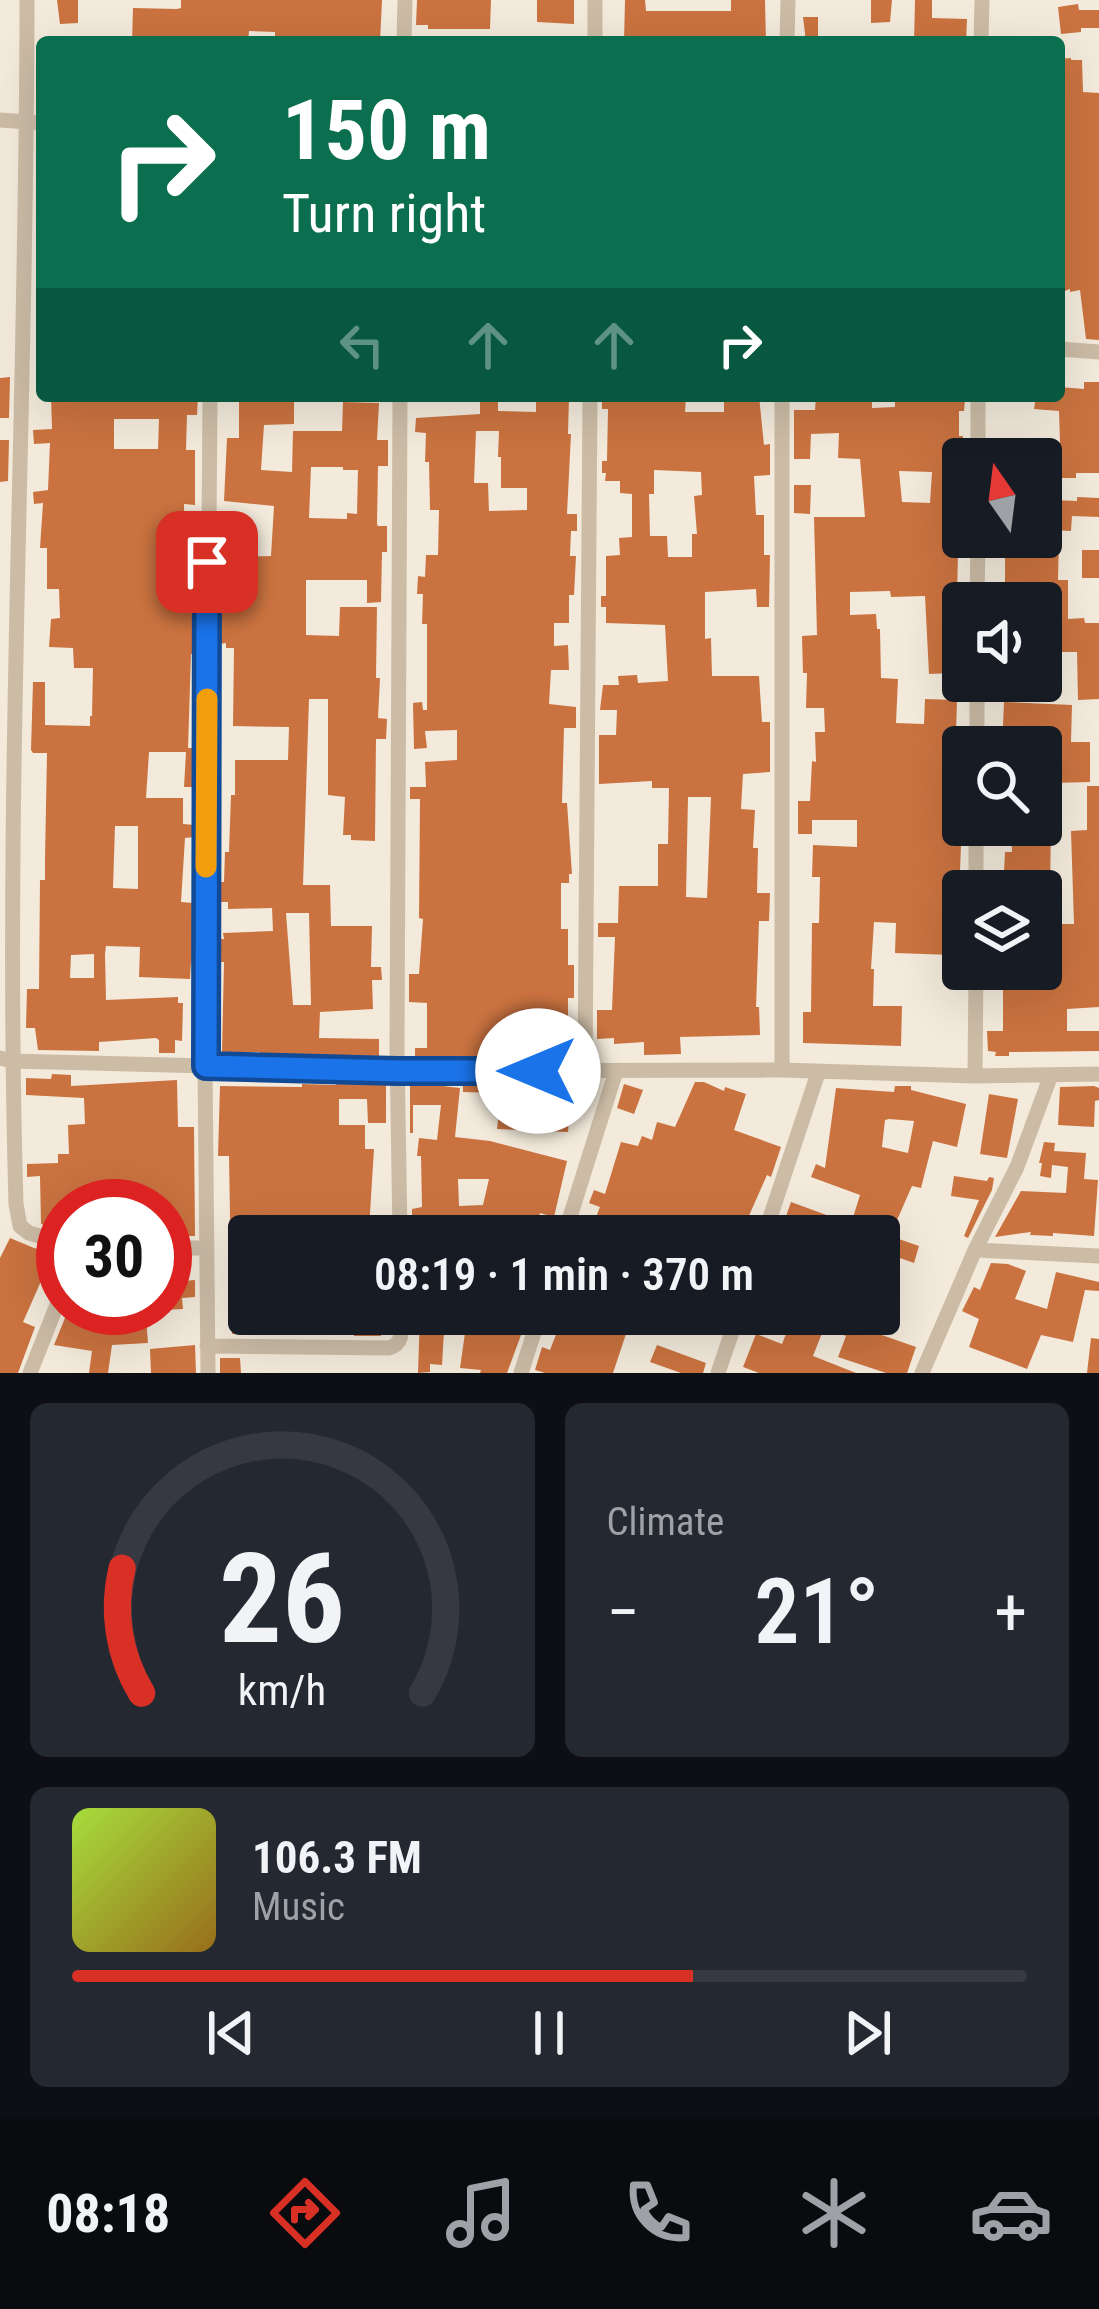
<!DOCTYPE html>
<html lang="en">
<head>
<meta charset="utf-8">
<style>
	:root { --surface:#171b24; --page:#242831; --text:#f1f3f6; --muted:#9ea1a6; --line:#363941; --accent:#d93025 }
	body { margin:0; font-family:"Roboto Condensed",sans-serif; background:var(--page); color:var(--text); height:100vh; display:flex; flex-direction:column; font-size:45px; white-space:nowrap }
	* { box-sizing:border-box; margin:0 }
	p { font-size:39px; color:var(--muted) }
	.icon { flex:none; width:66px; height:66px; fill:none; stroke:currentColor; stroke-width:2; stroke-linecap:round; stroke-linejoin:round }
	.map { position:relative; height:1373px; overflow:hidden }
	.details { display:flex; flex-direction:column; gap:30px; padding:30px; background:#0d0f14; flex:1 }
	.details>* { flex:none }
	.banner { position:absolute; left:36px; top:36px; width:1029px; height:366px; border-radius:12px; box-shadow:0 12px 48px #0002; background:#0b6e4f; color:#fff; overflow:hidden }
	.needle { width:78px; rotate:346deg }
	.buttons { position:absolute; left:942px; top:438px; display:grid; gap:24px }
	.buttons a { display:grid; place-items:center; width:120px; height:120px; border-radius:12px; background:var(--surface); box-shadow:0 12px 48px #0002; font-size:60px }
	.speed { position:absolute; left:36px; top:1179px; display:flex; gap:24px; font-size:60px; font-weight:700; text-align:center }
	.speed>* { display:grid; place-content:center; width:156px; height:156px; border-radius:50%; background:var(--surface); box-shadow:0 12px 48px #0002; line-height:1 }
	.speed .limit { border:18px solid #d22; background:#fff; color:#111 }
	.pin { position:absolute; display:grid; place-items:center; width:102px; height:102px; color:#fff; margin:-51px; border-radius:24px; box-shadow:0 6px 18px #0006 }
	.me { position:absolute; width:132px; margin:-66px; rotate:270deg; stroke-linejoin:round; filter:drop-shadow(0 0 9px #0008) }
	.turn { display:flex; align-items:center; gap:42px; height:252px; padding:0 48px; font-size:54px }
	.turn .icon { width:156px; height:156px; stroke-width:2.5 }
	.turn b { display:block; font-size:84px; line-height:102px }
	.lanes { display:flex; align-items:center; height:114px; padding:0 48px; background:#0003; justify-content:center; gap:60px; direction:ltr }
	.lanes .off { opacity:.35 }
	.big { font-size:90px; font-weight:600; line-height:1.1 }
	.details .widget { flex:1; display:flex; flex-direction:column; justify-content:center; gap:18px; min-width:0; padding:0 42px; border-radius:18px; background:var(--page) }
	.details .dial { align-items:center; gap:0 }
	.dial svg { height:312px; overflow:visible; fill:none; stroke:var(--line); stroke-width:7; stroke-linecap:round; text-anchor:middle }
	.dial text { fill:var(--text); stroke:none }
	.song { display:flex; align-items:center; gap:36px }
	.cover { width:144px; height:144px; border-radius:18px; background:linear-gradient(135deg,hsl(80 70% 55%),hsl(40 70% 35%)) }
	.played { height:12px; border-radius:6px; background:linear-gradient(90deg,var(--accent) 65%,var(--line) 65%) }
	.keys { display:flex; justify-content:space-around; direction:ltr }
	.heat { display:flex; justify-content:space-between; align-items:center; font-size:66px; direction:ltr }
	.details .tiles { flex:1; display:grid; gap:30px; grid-template-columns:1fr 1fr }
	.widget:last-child { grid-column:span 2 }
	.trip { position:absolute; left:228px; top:1215px; width:672px; height:120px; border-radius:12px; background:var(--surface); box-shadow:0 12px 48px #0002; font-weight:600; line-height:120px; text-align:center }
	.menu { display:flex; height:192px; justify-content:space-around; align-items:center; background:#090b0e; color:var(--muted) }
	.menu .icon { width:84px; height:84px }
	.menu .selected { color:var(--accent) }
	.menu b { font-size:54px; color:var(--text) }
	.map>svg:first-child { display:block }
</style>
</head>
<body>
<div class="map">
<svg width="1099" height="1373" viewBox="0 0 1099 1373">
	<rect width="100%" height="100%" fill="#f3eadb"/>
	<path fill="#cb7340" fill-rule="evenodd" d="M57,0H78V23L60,24Z
		M181,0H382L380,42H275V32L249,31L248,42H132L133,8L177,9L181,8Z
		M417,0H491L490,29H428V25H416Z
		M537,0H574V24L537,22Z
		M625,0H645L646,11H731V0H765L766,42H750V38L689,39V42H624Z
		M871,0H892L890,22L871,23Z
		M915,0H932V18L967,19L966,42H914Z
		M1078,4L1079,10H1099V28H1081V32L1061,34L1058,7Z
		M803,17H818V42H806Z
		M1071,58V60H1082L1083,92L1099,93V340L1086,339L1080,290L1070,292V289L1059,293V59Z
		M10,377L9,418H0V378Z
		M1084,382H1099V473H1076V478H1041V459H1028V443H1060L1059,411L1034,409L1036,396H1059V387L1084,389Z
		M51,396H198L197,415H187L186,450H195V505L184,504L185,560H189L188,603H196V654H191L188,748H195V787H184L186,752H149L146,798H183V824L195,825V837L185,838L181,902L193,903L194,962H191L190,979L139,977L140,947L106,946L105,954L106,1000L178,997V1003H183L182,1041L175,1040V1053H159V1040L156,1038L99,1042V1051L38,1050L35,1028H26L27,989H39L40,880H45V859L47,753H33L31,750L33,682H45V725L90,726V716H92L93,668H74L73,648L49,647L51,619L60,618L59,589H47V548H40L43,503L34,504L33,492L48,490L50,443L34,444L33,430L52,429ZM114,419H159L158,449H114ZM115,826H138V889L113,888ZM94,954V978H70L71,955Z
		M239,396H294V424L264,425L261,470L292,472L293,431H342L343,402L379,403L377,440H388V466H378L377,524L378,526H387V552H382L381,602L367,603V580H306V635L339,636L340,607H377L376,678H380L378,718L387,719L386,739H376L375,841L351,840V835H343L345,797L328,795V699H309L303,885H330L331,926H372L371,967H381L382,980H372L373,1009L320,1012L319,1038L379,1039V1058L260,1055V1052H222L224,962H218V939H224L223,933L273,931L272,908L228,909V902H218V882H224L225,852H229L231,795H235V760H288L289,727L233,726L234,648H226V643L220,644V612H227L226,557L271,556L274,506L224,501L227,438H239ZM311,467H343V470H358L357,514L347,513V519L309,518ZM286,913H309L311,1005H293Z
		M480,396H498V411L536,412V396H569L568,434H571L567,514H577V531H571L570,556H576L574,595H569V623H554V646L568,645L569,670H551L549,704L576,707V728H564L562,803H567L572,874H569V883H561V929H568V965H574V998H568V1027L553,1026L552,1059H415V1048H427V1003L409,1002V974H419L423,919L419,918L420,799H410V787H426L425,762L457,760V730L425,731L427,748L414,749L413,703L422,702L423,710H427V624H422L423,594H417L418,576L425,577L426,555H438L439,510H430L429,462H425L426,433L415,432L416,418L480,414ZM476,431H499L498,457H501V488H527V510L489,511L488,483H474Z
		M602,396H686L685,412H724V396H759L764,445L770,444V475L754,476L756,515H764V555H770L769,607H757L756,589L705,592V639L711,638L712,676H759L762,722H770V772L743,774L741,809L755,810L753,848H758L757,893H770L769,921H759L756,1007H759L760,1035L680,1037L681,1054L644,1055V1042L614,1044V1038L597,1039V1010H612L615,937H598V923H618L619,886H658V844H668L669,788H652V781L599,784V735H616L617,710H600L603,685H619L618,676L637,675L638,683L668,681L665,625L606,623V607H601V596H606V556L620,555L619,538L632,537V494L620,493V481H605L606,473H602V461H607L608,409H602ZM654,470L701,472L702,495L694,496L697,534H692V557H668L667,536H650L649,494H654ZM688,797H711L707,898L686,897Z
		M816,396H872V408L895,407V396H952V399H965L964,411H959V436H963L962,453H959L957,494H963L964,552H958L957,599L951,600L953,673L929,674L925,596L891,597L890,591L850,592V615L876,614L877,629H880L881,678L898,679L896,723L924,724L925,699L957,700L956,735H965L963,768H952V846H961L958,919H953L952,955L895,953L896,923L874,922L871,969H874L873,1006H902L901,1046L803,1043V1012H811L812,923H819L820,877H812L813,845L857,847V820H812V834H798V801H810L812,761L816,762L815,732H825L824,708H806L807,673H803L802,636L817,635L814,517H865L860,459L838,458L839,433L811,434L810,459H794V410H815ZM899,471L932,472L930,503L902,502Z
		M0,440H9L8,481L0,482Z
		M794,485H811L810,514L794,513Z
		M1077,497L1099,498V517L1072,516L1071,531L1050,530L1051,500L1077,501Z
		M1005,538H1059L1058,580H1068V619L1084,618L1085,623H1099V699L1078,700L1077,652H1053V678H1041V603H1005Z
		M1082,550H1099V578H1082Z
		M1004,702L1072,705L1071,742H1090V782L1052,783L1051,817H1041V747H1002Z
		M1087,786H1099V1007L1067,1009V1031H1099V1051L1009,1052V1056H995L996,1052L988,1051L987,1031H1003V989H1022L1020,969H1041V950L1057,948L1056,924H1074L1071,831L1087,830Z
		M1051,825L1050,891H1003L1005,852H1012L1011,826Z
		M52,1074L71,1075V1086L177,1080L178,1127H194L195,1236H165V1206H63V1230L41,1224L40,1176L27,1177V1164L58,1163V1154H69L68,1125L85,1124L84,1098L26,1095V1078L51,1079Z
		M695,1082H704L724,1091L725,1087L746,1094L734,1130L781,1147L771,1177L767,1175L740,1236H600L590,1232L600,1207L589,1203L594,1190L605,1194L621,1142L638,1146L642,1136L652,1140L657,1122L675,1127Z
		M336,1083L386,1084V1123H368L367,1099H339V1125H365V1149H374L369,1229H364V1236H249V1314H381V1336H354V1333L232,1334L229,1156H218L220,1086L302,1087V1084L336,1085Z
		M410,1083H433L434,1085L460,1088L455,1137L490,1141L567,1161L554,1217L540,1213L536,1236H510L513,1219L487,1215L488,1236H412V1209L422,1207L421,1156H417L419,1138L437,1140L441,1105H413V1133H410ZM458,1179H489L483,1205L459,1206Z
		M463,1083H507L528,1087L527,1093H516L514,1101L570,1104L568,1132L497,1129L501,1093L463,1092Z
		M624,1084L643,1090L634,1114L617,1108Z
		M895,1086H911V1090L966,1104L957,1147L933,1141L921,1188L912,1186L890,1236L919,1246L914,1263L883,1252L879,1262V1236H779L791,1202L851,1224L860,1195L811,1177L816,1164L825,1168L836,1088L894,1092ZM889,1119L914,1121L908,1153L882,1147L885,1120Z
		M1094,1086L1099,1088V1100L1095,1101L1094,1127L1058,1125L1060,1087Z
		M989,1094L1018,1099L1007,1158L980,1154Z
		M1044,1142L1055,1143L1054,1151L1086,1153L1084,1179L1098,1180L1094,1236L1053,1233V1236L1030,1235L1031,1232L995,1237L1021,1191L1066,1193L1068,1167L1052,1165L1051,1178L1040,1176L1042,1163H1039Z
		M954,1176L987,1181L989,1177L994,1178L992,1190L968,1238L964,1236L979,1200L951,1196Z
		M10,1238L34,1248L63,1255V1276L46,1270L23,1322L35,1327L18,1373H0V1258Z
		M991,1263L1008,1264L1026,1271L1015,1299L1047,1309L1056,1272L1099,1282V1291L1085,1290L1073,1342L1041,1335L1027,1369L969,1347L979,1319L962,1311L974,1287L980,1290Z
		M171,1265H184L183,1281L195,1280V1297L182,1298L183,1309L165,1310V1279H170Z
		M69,1308H112L111,1319L146,1317L148,1343L112,1345L108,1373H89L92,1351L54,1345Z
		M420,1314H445L442,1365L430,1364V1372L418,1373Z
		M484,1314H511L509,1333L521,1335L507,1373H480L481,1370L460,1368L466,1326L482,1328Z
		M564,1314H668L661,1333L630,1322L613,1373H545L535,1370L542,1347L550,1350Z
		M794,1314H824L837,1319L839,1314H864L859,1327L916,1347L907,1373H886L838,1357L846,1336L824,1328L813,1356L856,1373H759L743,1367L756,1334L782,1344Z
		M1091,1338L1099,1339V1373H1087Z
		M195,1345L196,1373H151L150,1349Z
		M657,1345L706,1363L703,1373H681L650,1362Z
		M220,1358H240L241,1373H220Z"/>
	<g fill="none" stroke-linecap="round" stroke-linejoin="round">
		<path stroke="#ccbca6" stroke-width="15" d="M27,0C27,401 4,802 16,1204L20,1226L29,1233L63,1243
			M404,42L405,0
			M595,42V0
			M787,42L788,0
			M981,42L982,0
			M0,120L42,123
			M1059,349L1099,352
			M782,396V1070
			M978,459V396
			M977,603L978,537
			M977,747V681
			M976,891V825
			M0,1058L12,1061L397,1071L782,1070L975,1076L1099,1074
			M585,1071L590,396
			M975,1076L976,969
			M400,1236L397,1049L400,396
			M564,1236L616,1071
			M764,1236L818,1073
			M165,1248H207
			M975,1250L1099,1256
			M207,1346L389,1348C405,1344 401,1327 401,1314
			M30,1373L62,1292
			M208,1373L205,1065L210,396
			M521,1373L540,1314
			M718,1373L738,1314
			M922,1373L975,1250L1017,1167L1051,1075"/>
	</g>
	<g fill="none" stroke-linecap="round" stroke-linejoin="round">
		<defs>
			<path id="route" d="M207,562L206,1066L397,1071H538"/>
		</defs>
		<use href="#route" stroke="#114b97" stroke-width="30"/>
		<use href="#route" stroke="#1a73e8" stroke-width="21"/>
		<path stroke="#f59e0b" stroke-width="21" d="M206,867L207,699"/>
	</g>
</svg>
<div class="buttons">
<a><svg class="needle" viewBox="-14 -14 28 28"><path d="M0-13l5 13h-10z" fill="#e53935"/><path d="M0 13l5-13h-10z" fill="#9ea1a6"/></svg></a>
<a><svg class="icon" aria-label="sound" viewBox="0 0 24 24"><path d="M4 9h4l5-4v14l-5-4H4zM17 9q2 3 0 6"/></svg></a>
<a><svg class="icon" aria-label="search" viewBox="0 0 24 24"><circle cx="10" cy="10" r="6"/><path d="M15 15l6 6"/></svg></a>
<a><svg class="icon" aria-label="layers" viewBox="0 0 24 24"><path d="M12 4l9 5-9 5-9-5zM3 14l9 5 9-5"/></svg></a>
</div>
<div class="speed"><div class="limit">30</div></div>
<div class="pin" style="left:207px;top:562px;background:#d93025"><svg class="icon" aria-label="arrive" viewBox="0 0 24 24"><path d="M6 21V4h12l-3 4 3 4H6"/></svg></div>
<svg class="me" style="left:538px;top:1071px" viewBox="-20 -20 40 40"><circle r="19" fill="#fff"/><path d="M0-13L10 11 0 6-10 11z" fill="#1a73e8"/></svg>
<div class="trip">08:19 · 1 min · 370 m</div>
<div class="banner">
<div class="turn"><svg class="icon" aria-label="right" viewBox="0 0 24 24"><path d="M7 20v-9h11M14 6l5 5-5 5"/></svg><div><b>150 m</b>Turn right</div></div>
<div class="lanes"><svg class="icon off" aria-label="left" viewBox="0 0 24 24"><path d="M17 20v-9H6M10 6l-5 5 5 5"/></svg><svg class="icon off" aria-label="ahead" viewBox="0 0 24 24"><path d="M12 20V5M6 11l6-6 6 6"/></svg><svg class="icon off" aria-label="ahead" viewBox="0 0 24 24"><path d="M12 20V5M6 11l6-6 6 6"/></svg><svg class="icon" aria-label="right" viewBox="0 0 24 24"><path d="M7 20v-9h11M14 6l5 5-5 5"/></svg></div>
</div>
</div>
<section class="details">
<div class="tiles">
<div class="widget dial"><svg viewBox="0 0 100 80">
<path d="M14 69A42 42 0 1 1 86 69"/>
<path d="M14 69A42 42 0 0 1 9 37" stroke="#d93025"/>
<text x="50" y="56" font-size="32" font-weight="700">26</text>
<text x="50" y="72" font-size="11">km/h</text>
</svg></div>
<div class="widget"><p>Climate</p>
<div class="heat"><a>−</a><b class="big">21°</b><a>+</a></div>
</div>
<div class="widget">
<div class="song"><i class="cover"></i><div><b>106.3 FM</b><p>Music</p></div></div>
<div class="played"></div>
<div class="keys"><svg class="icon" aria-label="previous" viewBox="0 0 24 24"><path d="M18 5L8 12l10 7zM5 5v14"/></svg><svg class="icon" aria-label="pause" viewBox="0 0 24 24"><path d="M8 5v14M16 5v14"/></svg><svg class="icon" aria-label="next" viewBox="0 0 24 24"><path d="M6 5l10 7-10 7zM19 5v14"/></svg></div>
</div>
</div>
</section>
<nav class="menu">
<b>08:18</b>
<svg class="icon selected" aria-label="directions" viewBox="0 0 24 24"><path d="M12 3l9 9-9 9-9-9zM9 14v-3h6M13 9l2 2-2 2"/></svg>
<svg class="icon" aria-label="music" viewBox="0 0 24 24"><path d="M9 18V5l10-2v13"/><circle cx="6" cy="18" r="3"/><circle cx="16" cy="16" r="3"/></svg>
<svg class="icon" aria-label="phone" viewBox="0 0 24 24"><path d="M5 4h4l2 5-3 2q2 4 5 5l2-3 5 2v4C11 20 4 13 5 4z"/></svg>
<svg class="icon" aria-label="climate" viewBox="0 0 24 24"><path d="M12 3v18M4 7l16 10M4 17L20 7"/></svg>
<svg class="icon" aria-label="car" viewBox="0 0 24 24"><path d="M5 17H2v-5l4-1 3-4h7l3 4 3 1v5h-3M9 17h6M6 11h13"/><circle cx="7" cy="17" r="2"/><circle cx="17" cy="17" r="2"/></svg>
</nav>
</body>
</html>
